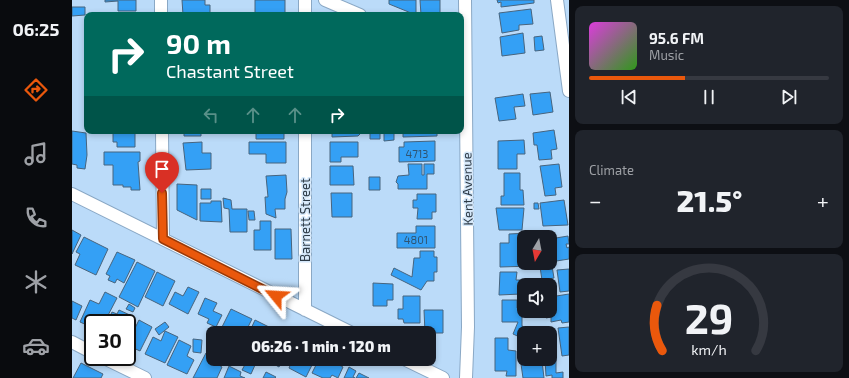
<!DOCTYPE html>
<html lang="en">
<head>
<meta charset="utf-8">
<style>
	:root { --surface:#171b24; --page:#20242c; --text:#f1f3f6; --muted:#9ea1a6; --line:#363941; --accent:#ea580c }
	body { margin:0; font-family:"Exo 2",sans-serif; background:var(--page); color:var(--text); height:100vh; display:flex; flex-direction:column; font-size:15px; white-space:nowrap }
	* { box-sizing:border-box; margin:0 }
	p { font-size:13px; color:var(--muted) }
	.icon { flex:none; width:22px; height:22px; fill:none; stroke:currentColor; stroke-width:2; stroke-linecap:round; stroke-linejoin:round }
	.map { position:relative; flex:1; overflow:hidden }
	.sheet { display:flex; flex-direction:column; gap:6px; padding:6px; background:#0d0f14; width:280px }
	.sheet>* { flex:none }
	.guide { position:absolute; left:12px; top:12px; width:380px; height:122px; border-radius:8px; box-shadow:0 2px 6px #0003; background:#00695c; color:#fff; overflow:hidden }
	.needle { width:26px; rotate:190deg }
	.fabs { position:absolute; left:445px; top:230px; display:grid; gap:8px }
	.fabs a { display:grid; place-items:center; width:40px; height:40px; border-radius:8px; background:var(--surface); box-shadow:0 2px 6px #0003; font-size:20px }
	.speed { position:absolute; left:12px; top:314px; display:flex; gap:8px; font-size:20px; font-weight:700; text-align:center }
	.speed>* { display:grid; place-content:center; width:52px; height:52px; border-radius:50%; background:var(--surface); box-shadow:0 2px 6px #0003; line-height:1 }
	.speed .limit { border:2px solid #111; border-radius:6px; background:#fff; color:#111 }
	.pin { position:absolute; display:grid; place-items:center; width:34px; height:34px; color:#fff; margin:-41px -17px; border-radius:50% 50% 50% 0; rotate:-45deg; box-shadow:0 0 4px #0007 }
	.pin .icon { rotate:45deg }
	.me { position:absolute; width:44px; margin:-22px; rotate:297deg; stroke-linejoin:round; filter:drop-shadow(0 0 3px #0008) }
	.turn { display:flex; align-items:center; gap:14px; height:84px; padding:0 16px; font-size:18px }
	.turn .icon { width:52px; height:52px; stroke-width:2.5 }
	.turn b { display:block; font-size:28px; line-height:34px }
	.lanes { display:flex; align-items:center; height:38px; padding:0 16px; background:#0003; justify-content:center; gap:20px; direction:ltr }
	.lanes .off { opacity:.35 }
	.big { font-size:30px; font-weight:800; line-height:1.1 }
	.sheet .tile { flex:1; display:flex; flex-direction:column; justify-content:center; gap:6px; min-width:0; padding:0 14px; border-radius:8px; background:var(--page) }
	.sheet .dial { align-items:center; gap:0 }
	.dial svg { height:104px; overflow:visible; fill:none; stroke:var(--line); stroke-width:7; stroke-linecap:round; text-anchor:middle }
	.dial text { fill:var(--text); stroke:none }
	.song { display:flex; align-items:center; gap:12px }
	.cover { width:48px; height:48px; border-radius:6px; background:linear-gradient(135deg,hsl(300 70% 55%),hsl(110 70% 35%)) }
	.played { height:4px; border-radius:2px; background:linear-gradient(90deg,var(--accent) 40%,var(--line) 40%) }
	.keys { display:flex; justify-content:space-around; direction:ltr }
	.heat { display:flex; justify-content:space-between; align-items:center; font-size:22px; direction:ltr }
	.trip { position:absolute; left:134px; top:326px; width:230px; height:40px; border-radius:8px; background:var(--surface); box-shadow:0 2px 6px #0003; font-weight:800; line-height:40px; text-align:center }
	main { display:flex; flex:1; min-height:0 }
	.tabs { display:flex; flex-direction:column; width:72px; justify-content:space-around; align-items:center; background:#090b0e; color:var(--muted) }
	.tabs .icon { width:28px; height:28px }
	.tabs .selected { color:var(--accent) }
	.tabs b { font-size:18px; color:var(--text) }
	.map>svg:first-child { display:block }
</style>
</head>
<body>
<main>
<nav class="tabs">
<b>06:25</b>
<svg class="icon selected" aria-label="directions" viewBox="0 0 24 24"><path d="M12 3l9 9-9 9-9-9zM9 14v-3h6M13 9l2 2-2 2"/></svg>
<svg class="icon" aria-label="music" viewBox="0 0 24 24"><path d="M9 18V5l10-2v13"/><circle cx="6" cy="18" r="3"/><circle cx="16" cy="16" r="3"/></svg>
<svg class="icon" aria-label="phone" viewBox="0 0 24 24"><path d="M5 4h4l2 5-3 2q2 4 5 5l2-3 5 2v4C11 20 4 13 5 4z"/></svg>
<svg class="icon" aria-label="climate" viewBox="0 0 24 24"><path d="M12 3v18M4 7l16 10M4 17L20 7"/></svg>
<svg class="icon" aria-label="car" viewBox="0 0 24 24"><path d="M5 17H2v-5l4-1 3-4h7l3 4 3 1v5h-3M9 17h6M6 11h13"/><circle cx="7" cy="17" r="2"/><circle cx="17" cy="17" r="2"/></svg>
</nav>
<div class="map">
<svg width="497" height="378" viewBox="0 0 497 378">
	<rect width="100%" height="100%" fill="#bbdbf9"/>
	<path fill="#34a0f5" stroke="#47647e" d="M33,0H64V11H46V1L33,2Z
		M110,0H133V5H138V15H111Z
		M183,0H213V15H183Z
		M317,0H344V15L317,4Z
		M348,0H368V15H349Z
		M425,0H462V3L429,7V2L426,3Z
		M0,7H13V15L0,16Z
		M459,9L461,24L447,25V30L430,33L427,13Z
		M451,33L453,53L430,56L428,37Z
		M470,36L472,50L463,51L462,37Z
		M478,92L481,112L461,115L458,94Z
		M451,94L453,106L442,107L444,119L427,121L423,98Z
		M482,130L485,149L479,150L480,159L467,160L465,145H462L461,133Z
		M0,131L14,133L15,155L13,169L5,168V165L0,164Z
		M41,131H63V147H45V142H41Z
		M112,131H129V136H112Z
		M184,131H212V139H184Z
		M258,131H291L286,136L260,137V131Z
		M298,131H308V139H298Z
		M312,131H322V140L312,141Z
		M331,131H365V136L331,137Z
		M452,140L453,154H445V169H426V141Z
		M363,141V161L327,162V147H332V142Z
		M130,142V153H139V169L114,170L111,143Z
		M177,142H214V163H194V154H177Z
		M258,142H286V157H269V162H258Z
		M32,152H68V161L66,162L68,190H59V187H51V185H41V165H32Z
		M336,164H350V175H352V164H362V174H355V189H326V184L324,182L326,176L337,175Z
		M487,164L490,187L483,188L484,195L473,196L468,166Z
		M258,166H281L282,185H258Z
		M432,173H448V190H451L452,205H429V196H432Z
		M214,175L215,192L213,199V209H203L204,218L194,214L193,197H196L194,176Z
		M297,177H308V190H297Z
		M105,184L125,185V220L105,210Z
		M129,189H139V199H129Z
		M259,193H280V217H260Z
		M345,194H364V212H360V219H345L346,208H341V200H345Z
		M151,198L159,200L160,209H175V232H158L157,209L152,208Z
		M492,200L496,225L471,226L468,203Z
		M139,201H149L150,222L128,221V203H139Z
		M462,203H466L467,209H462Z
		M424,208H452L450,230H427Z
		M176,211H182L183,220H177Z
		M188,221H199V250H182V230H188Z
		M344,226H363V248H325V233H344Z
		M203,229H219L220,259H203Z
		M0,230L9,235L0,254Z
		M457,233V237H452V263H462V266L428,267V243H437V234Z
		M496,236L497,244H494L495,248L497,247V259L478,262V239Z
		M12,237L36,249L24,275L3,265L8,254L4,252Z
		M348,251H362V257H365V272H362V281H355L349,290L319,275L322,268L340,277L342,258H348Z
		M45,252L63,260L52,283L45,279L43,283L36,280L38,276L34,274Z
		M65,262L83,271L66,307L47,297Z
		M480,266L482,278L470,280L468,267Z
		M497,269V291L488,292L485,270Z
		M85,272L103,281L91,306L73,297Z
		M428,272H445L444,280H449V294L427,295Z
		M301,283L321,284V300H315V306H301Z
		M116,287L127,292L116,314L97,304L103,292L111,296Z
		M33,292L45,298L32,323H19L17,326L8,322L18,300L27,304Z
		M497,294V322L490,323L489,320L479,322V317L474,318V311H478V297Z
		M331,296H348V323H332L331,319H326V309H331Z
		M133,298L145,303L141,311L150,315L144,327L135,323L137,319L126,314Z
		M430,300H445V308H450V326L464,333H452V339L441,334L446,322H430Z
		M0,301L10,306L4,320L0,318Z
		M57,304L63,308L61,312L54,309Z
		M159,309L180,319L173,333H147Z
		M47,310L60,316L55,327V323H35L40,312L45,314Z
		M352,310H371V333H353Z
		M67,320L80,327L68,351L55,345V334L58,328L62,330Z
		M183,320L201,329L199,333H177Z
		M93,322L97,327L87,335L83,329Z
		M497,327V355L490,356L486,328Z
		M93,331L106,337L93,363L73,354L81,337L89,341Z
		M423,338H436V350L444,351V376H434L435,371H423Z
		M121,339L130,340L129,353L121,352Z
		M107,340L119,346L115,356L122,360L115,374L95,365Z
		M134,353L141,357V359L147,360L145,364L150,367L145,378H121Z
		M478,357L484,359V373L491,372V378H480V375L474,376L473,359H478Z
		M193,359H211L207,367Z
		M221,359H243L234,377L217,368Z
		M247,359H256L271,367L266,378L260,375L258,378H251L240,373Z
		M453,359H465L466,362L470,361L472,378H451L449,364H454Z
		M175,361L183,365L179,374L170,370Z
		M9,363L31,374L29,378H1Z
		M157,366L169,372L168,376L173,378H152Z
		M277,367L284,371L281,377L283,378H272Z
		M194,372L204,377L203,378H191Z
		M287,373L297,378H284Z"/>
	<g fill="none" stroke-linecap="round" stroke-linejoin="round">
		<defs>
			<path id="minor" d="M89,0V15
				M253,0L288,15
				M393,0L396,327L394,378
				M485,0L497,91
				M233,15V0
				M90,131L91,239
				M0,194L280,333
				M233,310V131
				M0,342L21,353
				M30,357L73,378
				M332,359L371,378"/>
		</defs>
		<use href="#minor" stroke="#8aa8c5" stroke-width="14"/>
		<use href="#minor" stroke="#fff" stroke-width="12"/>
	</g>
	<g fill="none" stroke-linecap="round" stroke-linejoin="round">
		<defs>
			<path id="route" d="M90,193L91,239L204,296"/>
		</defs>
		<use href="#route" stroke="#983908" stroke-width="10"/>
		<use href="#route" stroke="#ea580c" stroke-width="7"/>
	</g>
	<g text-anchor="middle" stroke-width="3" stroke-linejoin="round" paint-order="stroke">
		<g font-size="11" fill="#2f5472">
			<text x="345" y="158">4713</text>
			<text x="344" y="244">4801</text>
		</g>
		<g font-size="13" fill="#2d3a46" stroke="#d4e7f9">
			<text transform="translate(395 189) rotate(-91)" y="5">Kent Avenue</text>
			<text transform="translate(233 220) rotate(-90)" y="5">Barnett Street</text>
		</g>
	</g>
</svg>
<div class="fabs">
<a><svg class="needle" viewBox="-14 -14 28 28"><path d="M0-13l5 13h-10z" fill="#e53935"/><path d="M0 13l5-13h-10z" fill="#9ea1a6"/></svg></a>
<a><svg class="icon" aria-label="sound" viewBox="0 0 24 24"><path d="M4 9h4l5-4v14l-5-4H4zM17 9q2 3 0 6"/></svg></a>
<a>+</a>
</div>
<div class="speed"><div class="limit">30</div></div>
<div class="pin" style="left:90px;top:193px;background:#d93025"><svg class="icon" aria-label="arrive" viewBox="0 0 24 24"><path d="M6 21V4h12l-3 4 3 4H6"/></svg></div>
<svg class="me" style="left:204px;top:296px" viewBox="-20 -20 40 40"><path d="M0-17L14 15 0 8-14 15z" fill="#ea580c" stroke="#fff" stroke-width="4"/></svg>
<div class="trip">06:26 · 1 min · 120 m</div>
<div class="guide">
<div class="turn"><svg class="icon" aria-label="right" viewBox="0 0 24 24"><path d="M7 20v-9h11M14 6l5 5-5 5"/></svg><div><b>90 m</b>Chastant Street</div></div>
<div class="lanes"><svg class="icon off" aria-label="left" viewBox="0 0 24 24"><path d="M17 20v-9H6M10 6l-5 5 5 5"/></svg><svg class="icon off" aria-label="ahead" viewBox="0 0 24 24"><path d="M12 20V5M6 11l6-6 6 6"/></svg><svg class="icon off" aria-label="ahead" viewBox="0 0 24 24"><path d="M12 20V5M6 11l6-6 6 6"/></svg><svg class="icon" aria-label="right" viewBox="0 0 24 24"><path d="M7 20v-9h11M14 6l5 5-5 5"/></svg></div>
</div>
</div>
<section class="sheet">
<div class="tile">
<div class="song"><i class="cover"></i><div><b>95.6 FM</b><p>Music</p></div></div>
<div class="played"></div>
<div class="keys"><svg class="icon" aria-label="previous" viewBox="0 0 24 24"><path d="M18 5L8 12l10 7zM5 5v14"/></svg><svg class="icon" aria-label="pause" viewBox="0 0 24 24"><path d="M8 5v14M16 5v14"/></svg><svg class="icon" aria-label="next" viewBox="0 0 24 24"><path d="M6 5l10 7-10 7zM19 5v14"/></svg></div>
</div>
<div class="tile"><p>Climate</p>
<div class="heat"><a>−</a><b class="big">21.5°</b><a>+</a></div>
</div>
<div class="tile dial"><svg viewBox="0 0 100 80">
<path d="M14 69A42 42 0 1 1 86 69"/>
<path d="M14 69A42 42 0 0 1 10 34" stroke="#ea580c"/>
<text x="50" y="56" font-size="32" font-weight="700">29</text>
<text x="50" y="72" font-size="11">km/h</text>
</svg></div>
</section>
</main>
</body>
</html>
